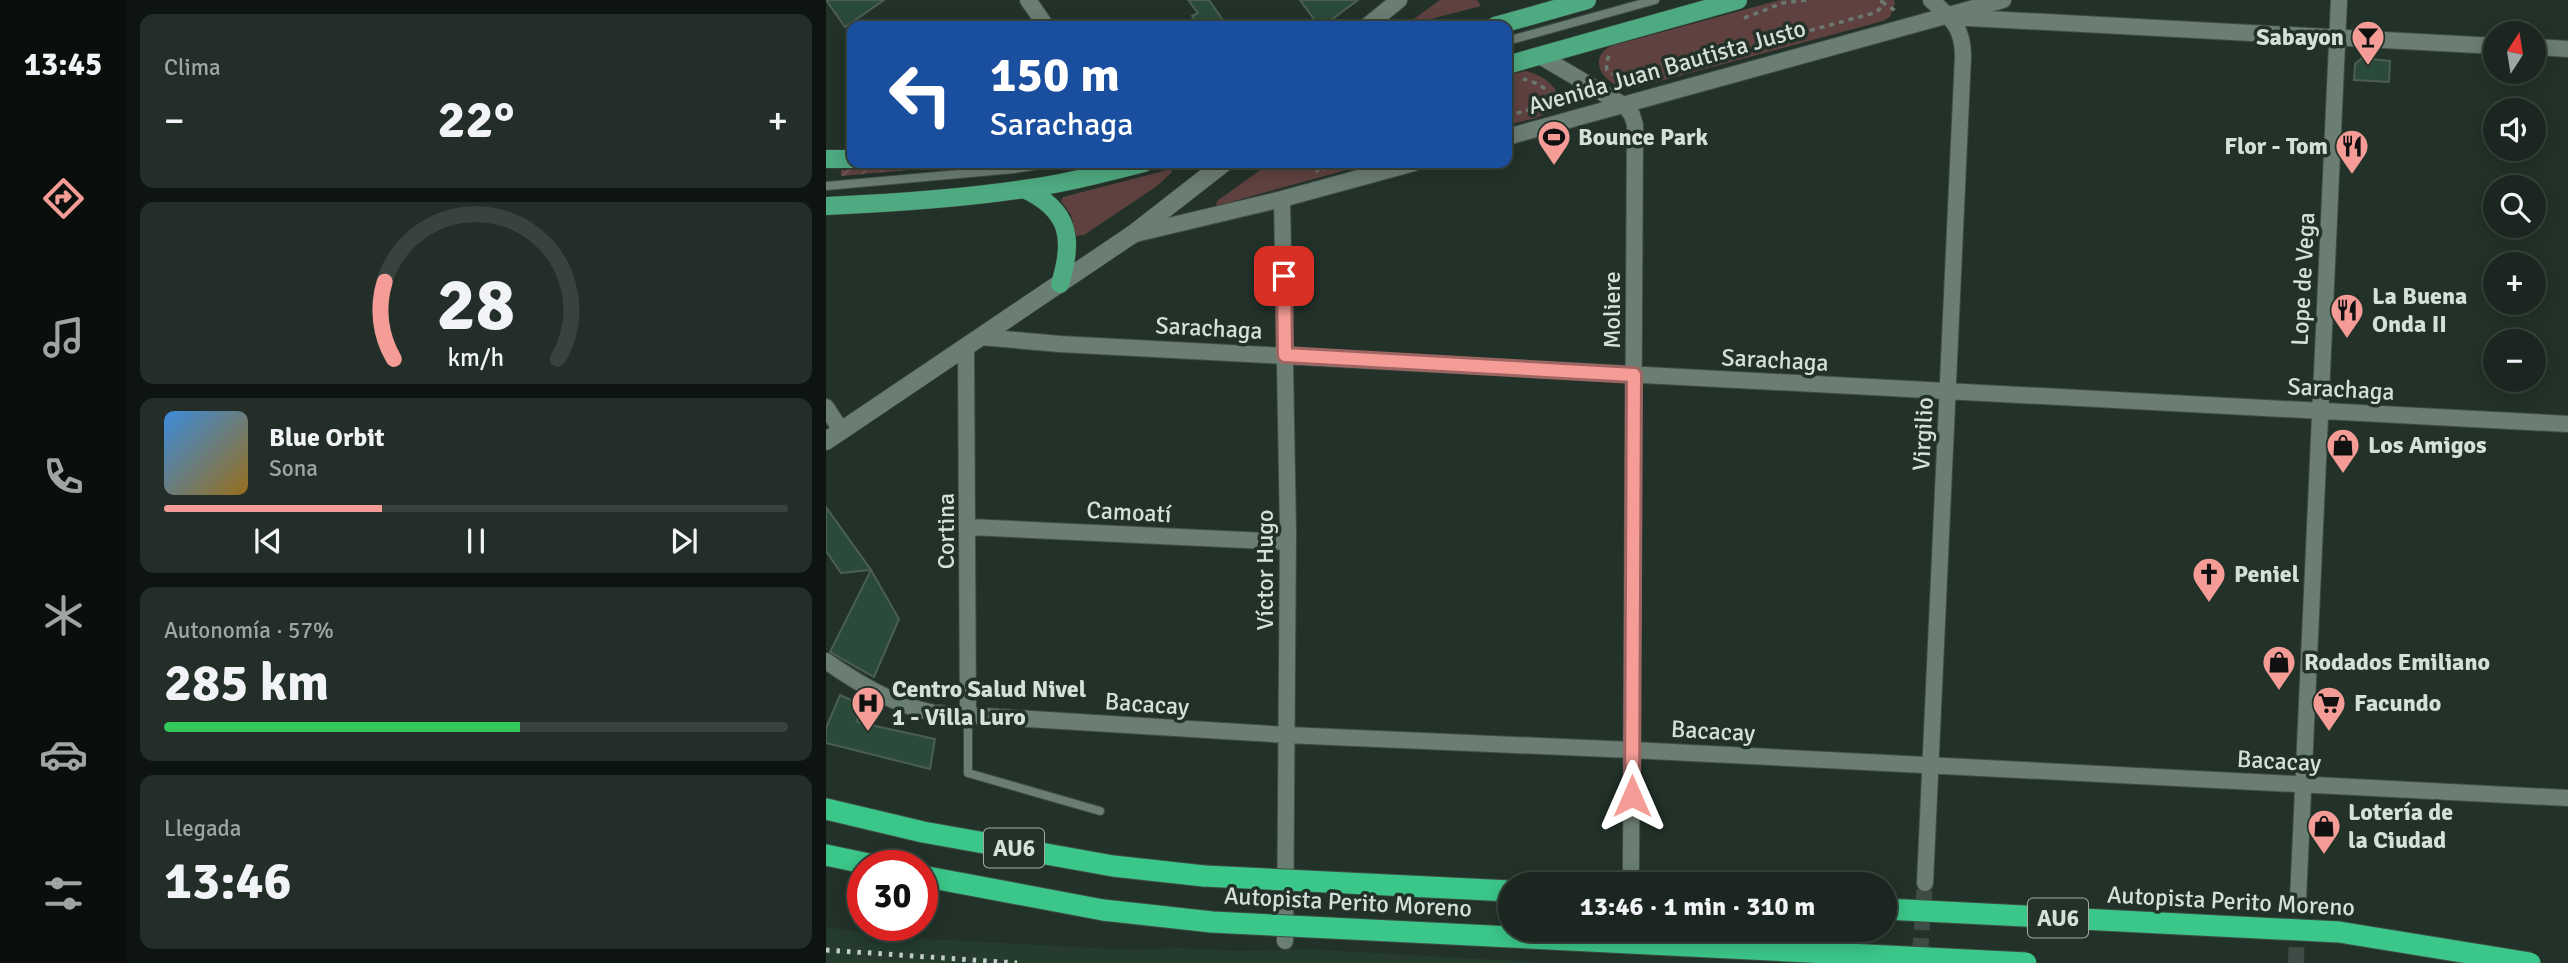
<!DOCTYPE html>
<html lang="es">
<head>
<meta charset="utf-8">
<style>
	:root { --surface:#1a261f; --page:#232e28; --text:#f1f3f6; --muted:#9fa5a4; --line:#38433d; --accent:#f59c96 }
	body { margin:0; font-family:Signika,sans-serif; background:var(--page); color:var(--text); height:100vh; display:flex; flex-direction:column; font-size:26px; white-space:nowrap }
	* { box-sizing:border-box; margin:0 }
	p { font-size:23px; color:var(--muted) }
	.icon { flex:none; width:38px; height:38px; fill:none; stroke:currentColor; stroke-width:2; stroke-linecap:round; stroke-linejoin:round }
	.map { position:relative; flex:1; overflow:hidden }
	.side { display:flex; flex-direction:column; gap:14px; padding:14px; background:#0e1511; width:700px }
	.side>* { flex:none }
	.top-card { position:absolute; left:21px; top:21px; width:665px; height:147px; border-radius:14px; box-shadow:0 4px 18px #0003,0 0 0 2px var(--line); background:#1a4fa0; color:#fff; overflow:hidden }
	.needle { width:46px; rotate:12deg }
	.buttons { position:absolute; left:1657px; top:21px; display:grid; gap:14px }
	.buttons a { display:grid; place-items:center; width:63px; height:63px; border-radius:50%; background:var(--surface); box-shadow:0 4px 18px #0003,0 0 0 2px var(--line); font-size:35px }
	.speed { position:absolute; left:21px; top:850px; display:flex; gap:14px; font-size:35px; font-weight:700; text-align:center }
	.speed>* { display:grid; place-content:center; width:91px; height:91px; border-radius:50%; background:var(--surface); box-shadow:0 4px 18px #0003,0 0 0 2px var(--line); line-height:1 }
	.speed .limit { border:10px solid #d22; background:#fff; color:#111 }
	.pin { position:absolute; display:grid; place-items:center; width:60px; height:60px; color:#fff; margin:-30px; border-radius:14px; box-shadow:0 4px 10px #0006 }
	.me { position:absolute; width:77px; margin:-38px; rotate:0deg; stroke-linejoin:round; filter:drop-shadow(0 0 5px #0008) }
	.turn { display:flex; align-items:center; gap:24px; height:147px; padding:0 28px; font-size:32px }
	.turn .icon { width:91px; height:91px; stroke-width:2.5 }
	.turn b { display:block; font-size:49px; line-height:60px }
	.big { font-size:52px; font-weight:700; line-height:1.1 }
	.side .card { flex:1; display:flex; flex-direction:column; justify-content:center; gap:10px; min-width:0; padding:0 24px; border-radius:14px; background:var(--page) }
	.side .dial { align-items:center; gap:0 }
	.dial svg { height:182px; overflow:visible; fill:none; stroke:var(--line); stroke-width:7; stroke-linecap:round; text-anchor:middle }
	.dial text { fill:var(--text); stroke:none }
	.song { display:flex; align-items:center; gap:21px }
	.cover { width:84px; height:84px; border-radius:10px; background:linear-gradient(135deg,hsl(210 70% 55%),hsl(40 70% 35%)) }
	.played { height:7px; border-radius:4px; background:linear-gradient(90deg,var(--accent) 35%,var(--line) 35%) }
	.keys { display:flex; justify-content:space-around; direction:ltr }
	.heat { display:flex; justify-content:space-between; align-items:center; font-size:38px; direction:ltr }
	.charge { height:10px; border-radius:5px; background:linear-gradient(90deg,#34c759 57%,var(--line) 0) }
	.trip { position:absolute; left:672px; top:872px; width:399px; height:70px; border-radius:35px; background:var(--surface); box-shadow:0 4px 18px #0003,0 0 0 2px var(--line); font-weight:700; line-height:70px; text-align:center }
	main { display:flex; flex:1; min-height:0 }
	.tabs { display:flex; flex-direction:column; width:126px; justify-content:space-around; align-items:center; background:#0a0f0c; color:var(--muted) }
	.tabs .icon { width:49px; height:49px }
	.tabs .active { color:var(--accent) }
	.tabs b { font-size:32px; color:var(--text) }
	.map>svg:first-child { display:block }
</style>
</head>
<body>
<main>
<nav class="tabs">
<b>13:45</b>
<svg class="icon active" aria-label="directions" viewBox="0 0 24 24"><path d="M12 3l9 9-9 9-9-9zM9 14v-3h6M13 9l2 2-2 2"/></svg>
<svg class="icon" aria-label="music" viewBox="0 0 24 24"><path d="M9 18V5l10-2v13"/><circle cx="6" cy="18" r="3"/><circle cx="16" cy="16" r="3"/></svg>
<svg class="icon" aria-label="phone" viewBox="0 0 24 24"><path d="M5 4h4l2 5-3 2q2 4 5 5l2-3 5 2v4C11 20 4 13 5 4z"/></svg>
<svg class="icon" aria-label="climate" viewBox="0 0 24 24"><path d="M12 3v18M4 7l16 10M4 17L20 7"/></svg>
<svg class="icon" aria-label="car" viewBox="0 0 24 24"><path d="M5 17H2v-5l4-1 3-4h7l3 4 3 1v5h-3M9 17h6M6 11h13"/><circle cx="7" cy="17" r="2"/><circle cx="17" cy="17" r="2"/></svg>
<svg class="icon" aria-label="filters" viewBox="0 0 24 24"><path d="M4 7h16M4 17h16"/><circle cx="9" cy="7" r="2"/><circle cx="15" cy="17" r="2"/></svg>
</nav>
<section class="side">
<div class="card"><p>Clima</p>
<div class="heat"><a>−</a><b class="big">22°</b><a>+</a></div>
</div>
<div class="card dial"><svg viewBox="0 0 100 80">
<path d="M14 69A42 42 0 1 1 86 69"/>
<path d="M14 69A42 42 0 0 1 10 35" stroke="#f59c96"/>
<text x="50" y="56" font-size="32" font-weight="700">28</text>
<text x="50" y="72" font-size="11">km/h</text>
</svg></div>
<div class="card">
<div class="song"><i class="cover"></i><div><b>Blue Orbit</b><p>Sona</p></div></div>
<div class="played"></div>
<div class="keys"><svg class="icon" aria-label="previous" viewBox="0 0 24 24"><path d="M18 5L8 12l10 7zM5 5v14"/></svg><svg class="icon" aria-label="pause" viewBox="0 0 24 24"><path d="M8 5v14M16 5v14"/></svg><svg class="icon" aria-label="next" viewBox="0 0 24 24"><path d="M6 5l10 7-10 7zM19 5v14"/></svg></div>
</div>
<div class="card"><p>Autonomía · 57%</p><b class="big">285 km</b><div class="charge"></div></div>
<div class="card"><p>Llegada</p><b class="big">13:46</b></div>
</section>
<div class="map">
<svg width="1742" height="963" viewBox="0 0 1742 963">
	<defs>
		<pattern id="garden-furrows" width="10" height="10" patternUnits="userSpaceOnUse" patternTransform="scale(1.75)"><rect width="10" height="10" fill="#5f4240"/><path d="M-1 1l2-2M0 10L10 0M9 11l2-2" fill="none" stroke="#755d5b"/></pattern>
	</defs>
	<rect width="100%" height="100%" fill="#223229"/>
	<path fill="#243b2e" d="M0,927L67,937L307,950L352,948L414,951L482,949L725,963H0Z"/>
	<path fill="#5f4240" d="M614,0H651L655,6L578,26Z
		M954,0H1068L1069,3L1064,17L1057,21L808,88C785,92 756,61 785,46Z
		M700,71C715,75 728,83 734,98C727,118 699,120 681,125V75Z
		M444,163H546L390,206L391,201Z
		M345,169L346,172L331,186L258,235L250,236L245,215L235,201L237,197Z"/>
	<path fill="url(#garden-furrows)" d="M85,167L84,170L15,176V170Z"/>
	<path fill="#2b4b3a" stroke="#4c5e53" stroke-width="2" d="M0,0H58L19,27Z
		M362,0H383L401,26H372L366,16L372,13Z
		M474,0H532L497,26H493Z
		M1536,58L1564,61L1563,82L1528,80L1529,64Z
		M0,507L45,570L15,573L0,551Z
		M45,570L73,619L48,677L4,652Z
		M14,695L34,704L31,722L109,739L104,769L0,743V728Z"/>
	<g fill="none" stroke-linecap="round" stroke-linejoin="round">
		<path stroke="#3d4c44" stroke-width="16" stroke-dasharray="16 8" stroke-linecap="butt" d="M805,884V868
			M803,930V929
			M1094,954L1099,883
			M1470,963L1472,900"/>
		<defs>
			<path id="service" d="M681,41L829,0
				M0,186L188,169L225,163
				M142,715V773L274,811"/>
			<path id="minor" d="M202,0L220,26
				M1124,17L1670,46
				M541,26L573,0
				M1708,47L1742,49
				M714,56L799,106L806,115L809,125L805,868
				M681,137L1177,0
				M456,199L462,531L459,941
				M309,234L456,199L588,163
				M154,337L234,344L1742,424
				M140,346L142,715
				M0,407L15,430
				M143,527L462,542
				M0,661C33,684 68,705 108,713L461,735L806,750L1742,798
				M1099,883L1137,56C1137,27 1125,18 1105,0
				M1472,900L1513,0"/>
			<path id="tertiary" d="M0,441L307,234L398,163"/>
			<path id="primary" d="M669,26L761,0
				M681,65L912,0
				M0,159H26
				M198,189C244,210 248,239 234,284
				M0,206C66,203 132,199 198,189C238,184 278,173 318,163"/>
			<path id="motorway" d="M0,809L97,832L287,866L378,876
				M0,855L52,866
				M96,876L277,910"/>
		</defs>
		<use href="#service" stroke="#404d46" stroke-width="10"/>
		<use href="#minor" stroke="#404d46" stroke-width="18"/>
		<use href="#tertiary" stroke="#404d46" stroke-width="19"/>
		<use href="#primary" stroke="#404d46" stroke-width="19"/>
		<use href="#motorway" stroke="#404d46" stroke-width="23"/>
		<path stroke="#6b7871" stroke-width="3.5" stroke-dasharray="5 5" stroke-linecap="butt" d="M1056,2L1070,11
			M918,18L957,3L981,0
			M783,56L780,63L781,70L800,82H814
			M824,81L829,73L1048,13L1055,8L1056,0
			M725,96L738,105
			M681,116L713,107L723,102L725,96C720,87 707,81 697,79
			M484,163L492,172
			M497,169L515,163"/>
		<use href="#service" stroke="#6b7e73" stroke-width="8"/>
		<use href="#minor" stroke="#6b7e73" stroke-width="16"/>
		<use href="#tertiary" stroke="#6b7e73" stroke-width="18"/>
		<use href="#primary" stroke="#4eaa80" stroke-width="18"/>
		<use href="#motorway" stroke="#3bc789" stroke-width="21"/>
		<path stroke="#c3cec7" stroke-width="5" stroke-dasharray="3.5 7" stroke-linecap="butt" d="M0,950L191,963"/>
		<defs>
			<path id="motorway-bridge" d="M378,876L684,891
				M1059,909L1513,932L1704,963
				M277,910L386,922L1200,963"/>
		</defs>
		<use href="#motorway-bridge" stroke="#404d46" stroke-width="23" stroke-linecap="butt"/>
		<use href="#motorway-bridge" stroke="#3bc789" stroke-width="21"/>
	</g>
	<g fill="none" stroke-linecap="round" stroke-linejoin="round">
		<defs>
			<path id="route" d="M458,276L459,355L808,375L806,796"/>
		</defs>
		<use href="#route" stroke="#9f6562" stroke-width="18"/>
		<use href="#route" stroke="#f59c96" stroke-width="12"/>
	</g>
	<defs>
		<symbol id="bar-pin" viewBox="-11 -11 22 30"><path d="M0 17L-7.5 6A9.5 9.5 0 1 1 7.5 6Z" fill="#f59c96" stroke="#223229"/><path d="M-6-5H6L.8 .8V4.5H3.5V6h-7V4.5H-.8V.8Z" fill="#111"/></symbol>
		<symbol id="stadium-pin" viewBox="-11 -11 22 30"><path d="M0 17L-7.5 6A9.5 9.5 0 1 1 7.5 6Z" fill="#f59c96" stroke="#223229"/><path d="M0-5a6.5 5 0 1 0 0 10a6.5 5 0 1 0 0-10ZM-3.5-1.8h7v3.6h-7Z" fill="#111"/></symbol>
		<symbol id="restaurant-pin" viewBox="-11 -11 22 30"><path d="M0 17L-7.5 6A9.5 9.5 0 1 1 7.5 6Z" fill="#f59c96" stroke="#223229"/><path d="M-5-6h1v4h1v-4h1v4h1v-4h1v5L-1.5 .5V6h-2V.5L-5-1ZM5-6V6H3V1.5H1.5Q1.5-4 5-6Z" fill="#111"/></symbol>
		<symbol id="shop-pin" viewBox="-11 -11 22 30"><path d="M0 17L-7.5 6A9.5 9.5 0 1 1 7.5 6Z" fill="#f59c96" stroke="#223229"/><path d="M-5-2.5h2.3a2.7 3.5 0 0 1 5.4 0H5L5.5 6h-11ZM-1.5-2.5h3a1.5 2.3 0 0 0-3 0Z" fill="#111"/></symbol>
		<symbol id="church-pin" viewBox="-11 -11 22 30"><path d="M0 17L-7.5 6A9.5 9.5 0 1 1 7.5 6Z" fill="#f59c96" stroke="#223229"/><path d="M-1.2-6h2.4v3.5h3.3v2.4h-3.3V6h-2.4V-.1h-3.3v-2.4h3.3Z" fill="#111"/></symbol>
		<symbol id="hospital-pin" viewBox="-11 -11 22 30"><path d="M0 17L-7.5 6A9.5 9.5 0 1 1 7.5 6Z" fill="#f59c96" stroke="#223229"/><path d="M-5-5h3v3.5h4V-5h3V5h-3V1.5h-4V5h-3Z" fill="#111"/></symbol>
		<symbol id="supermarket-pin" viewBox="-11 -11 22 30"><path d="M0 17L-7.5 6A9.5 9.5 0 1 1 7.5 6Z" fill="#f59c96" stroke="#223229"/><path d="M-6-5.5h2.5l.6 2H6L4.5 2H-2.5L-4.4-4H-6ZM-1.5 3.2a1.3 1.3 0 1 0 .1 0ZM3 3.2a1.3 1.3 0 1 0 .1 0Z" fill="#111"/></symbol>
	</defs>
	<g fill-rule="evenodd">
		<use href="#bar-pin" x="1523" y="18" width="38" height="52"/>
		<use href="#stadium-pin" x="709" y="118" width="38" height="52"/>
		<use href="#restaurant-pin" x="1507" y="127" width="38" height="52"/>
		<use href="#restaurant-pin" x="1502" y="291" width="38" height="52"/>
		<use href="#shop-pin" x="1498" y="426" width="38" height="52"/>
		<use href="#church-pin" x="1364" y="555" width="38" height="52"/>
		<use href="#shop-pin" x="1434" y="643" width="38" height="52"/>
		<use href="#hospital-pin" x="23" y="684" width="38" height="52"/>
		<use href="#supermarket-pin" x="1484" y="684" width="38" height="52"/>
		<use href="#shop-pin" x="1479" y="807" width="38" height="52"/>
	</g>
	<g text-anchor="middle" stroke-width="7" stroke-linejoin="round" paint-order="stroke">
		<g fill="#223229" stroke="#a0aca5" stroke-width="2">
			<rect x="158" y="828.5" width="60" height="39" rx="5"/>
			<rect x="1202" y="898.5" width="60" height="39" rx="5"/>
		</g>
		<g font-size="23" font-weight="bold" fill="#d6e0da">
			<text x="188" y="856">AU6</text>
			<text x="1232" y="926">AU6</text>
		</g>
		<g font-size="24" font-weight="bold" fill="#d6e0da" stroke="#223229" text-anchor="start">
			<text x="1518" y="45" text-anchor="end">Sabayon</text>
			<text x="752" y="145">Bounce Park</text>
			<text x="1502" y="154" text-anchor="end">Flor - Tom</text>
			<text x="1546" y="304">La Buena<tspan x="1546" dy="28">Onda II</tspan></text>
			<text x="1542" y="453">Los Amigos</text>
			<text x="1408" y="582">Peniel</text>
			<text x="1478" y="670">Rodados Emiliano</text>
			<text x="66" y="697">Centro Salud Nivel<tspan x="66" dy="28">1 - Villa Luro</tspan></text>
			<text x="1528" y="711">Facundo</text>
			<text x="1522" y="820">Lotería de<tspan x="1522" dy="28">la Ciudad</tspan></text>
		</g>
		<g font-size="24" fill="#d6e0da" stroke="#223229">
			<text transform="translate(841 67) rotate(-16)" y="8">Avenida Juan Bautista Justo</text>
			<text transform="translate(1477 279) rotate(-87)" y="8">Lope de Vega</text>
			<text transform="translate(786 310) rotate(-90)" y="8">Moliere</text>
			<text transform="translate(383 328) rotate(3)" y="8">Sarachaga</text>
			<text transform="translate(949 360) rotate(3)" y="8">Sarachaga</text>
			<text transform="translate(1515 389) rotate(3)" y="8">Sarachaga</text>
			<text transform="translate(1097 434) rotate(-87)" y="8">Virgilio</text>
			<text transform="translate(303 512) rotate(3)" y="8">Camoatí</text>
			<text transform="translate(120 531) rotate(-90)" y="8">Cortina</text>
			<text transform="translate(439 570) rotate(-90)" y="8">Víctor Hugo</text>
			<text transform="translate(321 704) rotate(4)" y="8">Bacacay</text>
			<text transform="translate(887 731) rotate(3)" y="8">Bacacay</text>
			<text transform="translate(1453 761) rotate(3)" y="8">Bacacay</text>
			<text transform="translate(1405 901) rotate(3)" y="8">Autopista Perito Moreno</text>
			<text transform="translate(522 902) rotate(3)" y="8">Autopista Perito Moreno</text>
		</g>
	</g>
</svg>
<div class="buttons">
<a><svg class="needle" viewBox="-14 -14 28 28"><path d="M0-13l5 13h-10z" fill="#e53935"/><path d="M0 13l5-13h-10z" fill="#9fa5a4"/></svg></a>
<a><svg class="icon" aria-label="sound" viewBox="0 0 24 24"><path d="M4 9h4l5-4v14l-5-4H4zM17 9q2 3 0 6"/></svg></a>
<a><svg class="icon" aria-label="search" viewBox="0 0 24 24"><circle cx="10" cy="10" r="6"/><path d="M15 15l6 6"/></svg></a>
<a>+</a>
<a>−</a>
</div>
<div class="speed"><div class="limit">30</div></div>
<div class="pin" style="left:458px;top:276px;background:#d93025"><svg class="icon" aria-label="arrive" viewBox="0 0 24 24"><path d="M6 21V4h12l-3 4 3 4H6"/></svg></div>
<svg class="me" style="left:806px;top:796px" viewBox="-20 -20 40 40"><path d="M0-17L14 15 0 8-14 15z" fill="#f59c96" stroke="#fff" stroke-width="4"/></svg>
<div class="trip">13:46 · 1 min · 310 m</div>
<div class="top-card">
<div class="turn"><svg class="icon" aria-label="left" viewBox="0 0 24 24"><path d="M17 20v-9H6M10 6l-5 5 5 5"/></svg><div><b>150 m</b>Sarachaga</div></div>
</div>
</div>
</main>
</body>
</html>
